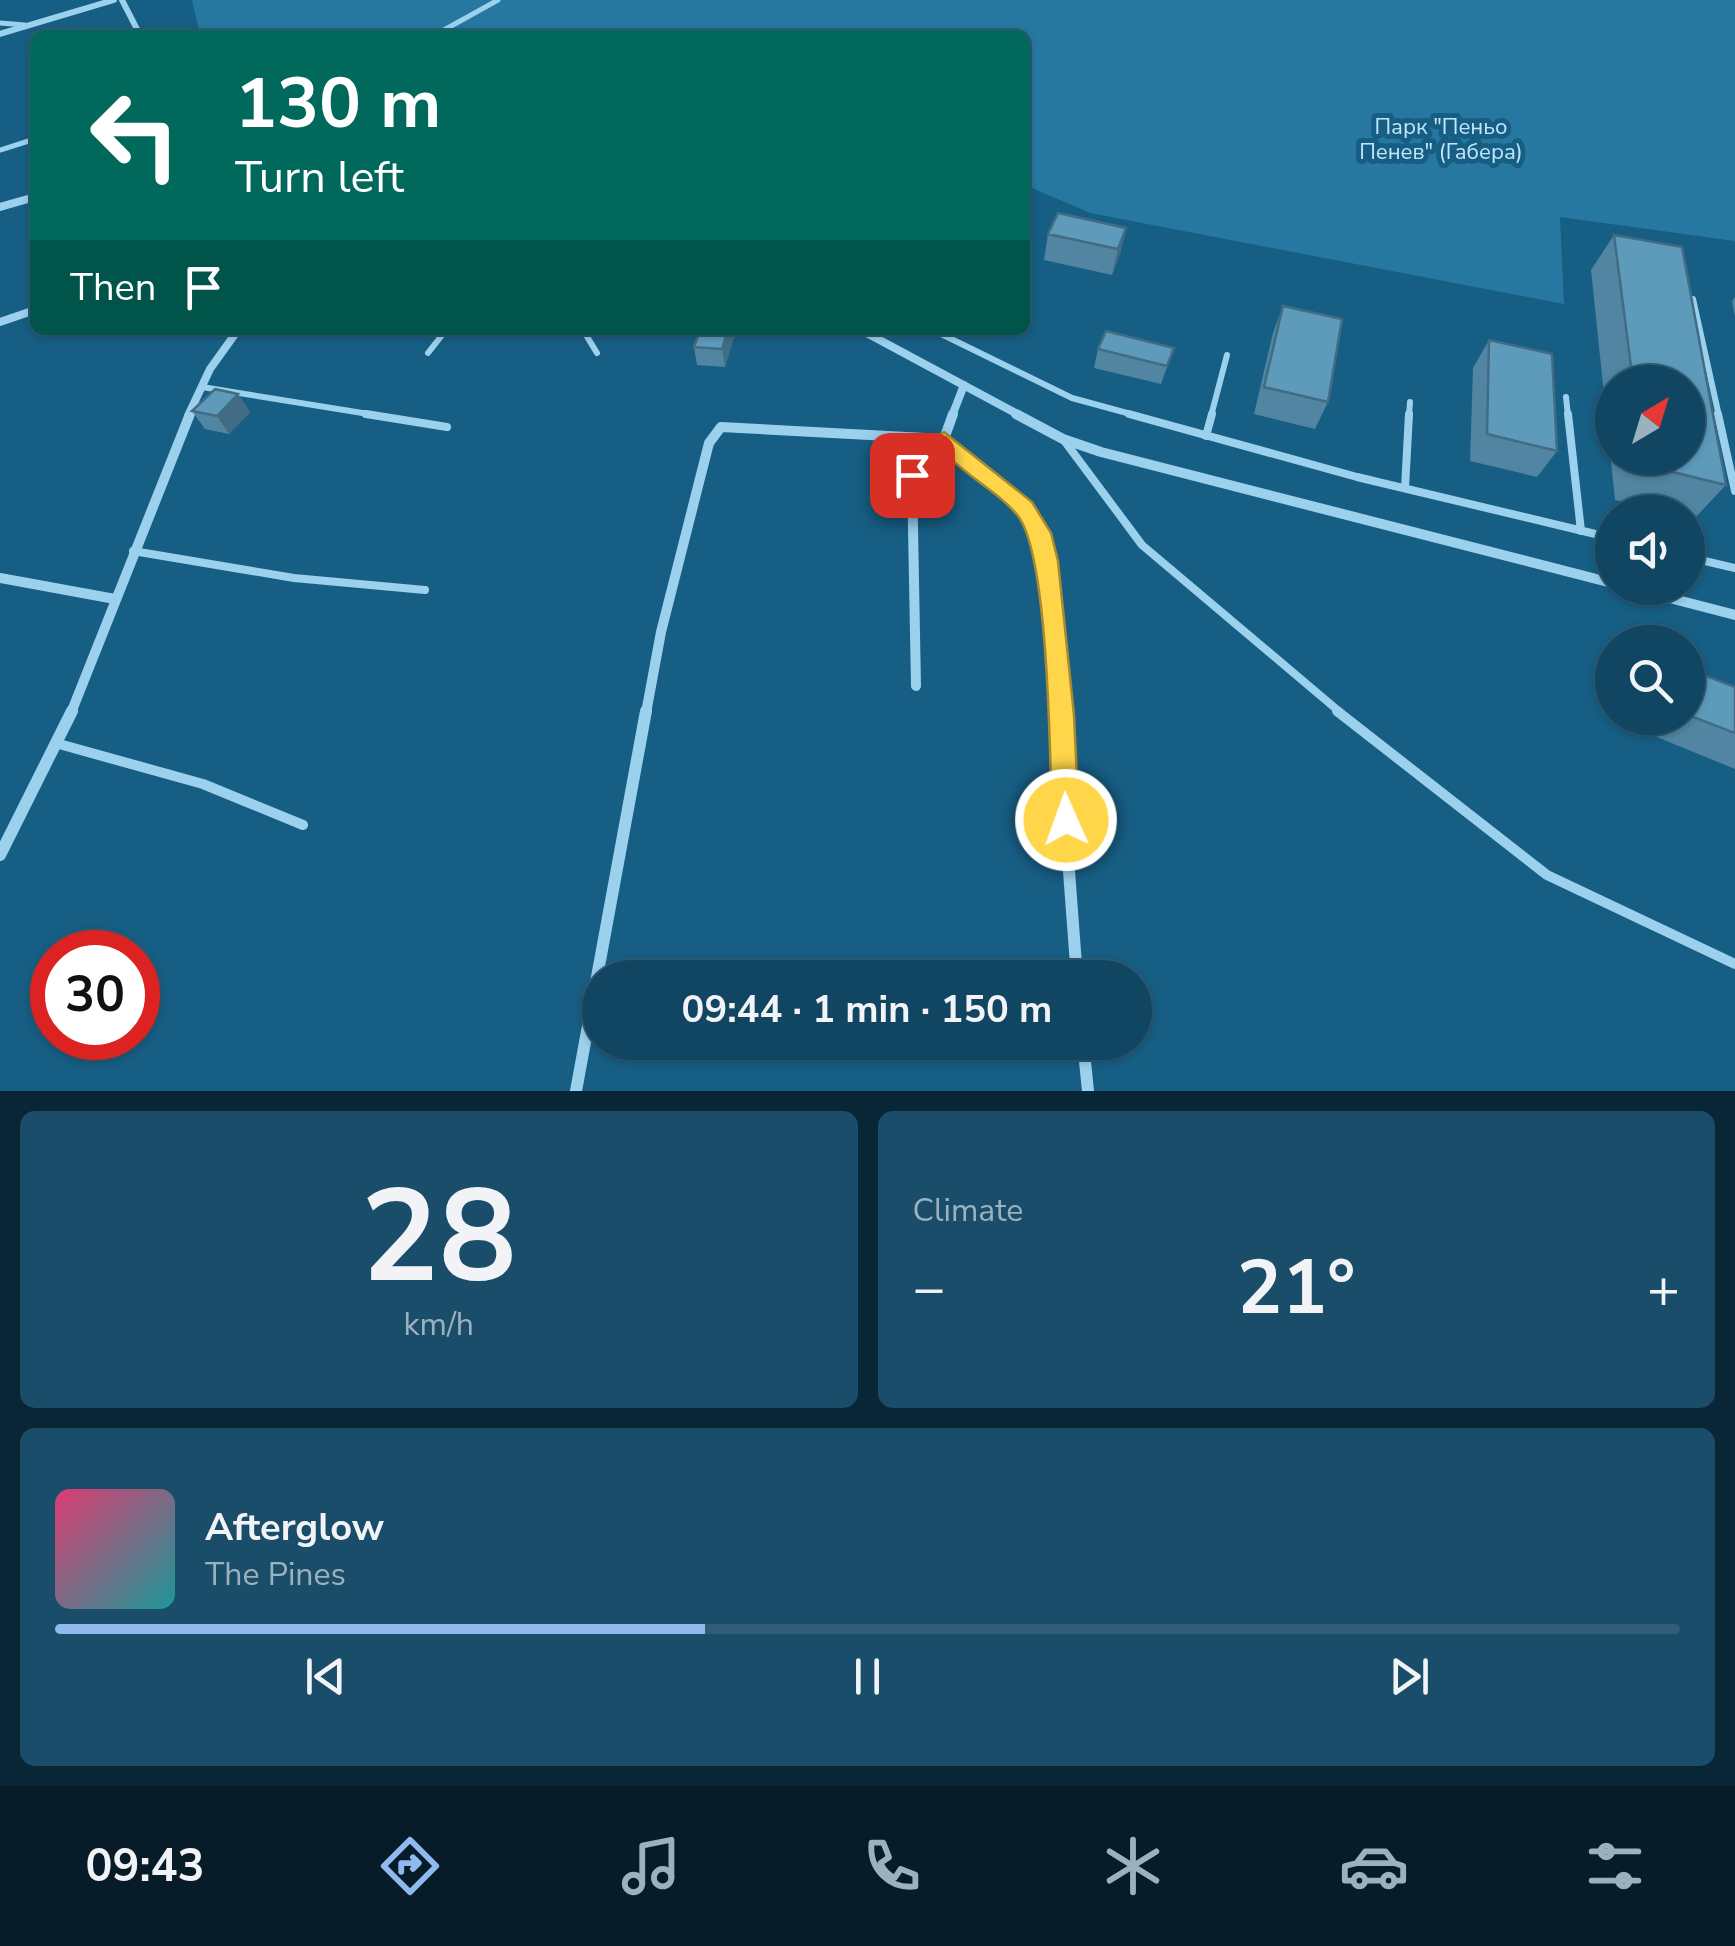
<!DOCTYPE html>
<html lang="en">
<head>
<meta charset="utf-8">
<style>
	:root { --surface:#114663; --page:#1a4d69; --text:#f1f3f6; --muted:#9cb1be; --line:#305e78; --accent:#90b9f0 }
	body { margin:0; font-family:"Nunito Sans",sans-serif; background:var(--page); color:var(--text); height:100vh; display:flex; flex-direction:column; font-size:38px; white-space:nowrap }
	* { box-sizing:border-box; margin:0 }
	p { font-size:32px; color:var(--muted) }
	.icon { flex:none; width:55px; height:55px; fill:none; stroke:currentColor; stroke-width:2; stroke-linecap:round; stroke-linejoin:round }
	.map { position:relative; height:1091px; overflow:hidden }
	.drawer { display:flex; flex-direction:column; gap:20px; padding:20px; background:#092636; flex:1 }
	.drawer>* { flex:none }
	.guide { position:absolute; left:30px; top:30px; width:1000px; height:305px; border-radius:15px; box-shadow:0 2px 8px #0004,0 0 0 2px var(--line); background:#00695c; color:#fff; overflow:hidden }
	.needle { width:65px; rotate:38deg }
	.tools { position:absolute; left:1595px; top:365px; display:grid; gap:20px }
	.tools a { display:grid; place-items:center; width:110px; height:110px; border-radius:50%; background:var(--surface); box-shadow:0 2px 8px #0004,0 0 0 2px var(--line); font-size:50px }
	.speed { position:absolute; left:30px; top:930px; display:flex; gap:20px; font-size:50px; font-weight:700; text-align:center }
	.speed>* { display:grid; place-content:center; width:130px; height:130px; border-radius:50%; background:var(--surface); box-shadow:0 2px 8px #0004,0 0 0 2px var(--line); line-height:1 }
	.speed .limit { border:15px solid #d22; background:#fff; color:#111 }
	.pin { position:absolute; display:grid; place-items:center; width:85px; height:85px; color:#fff; margin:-42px; border-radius:20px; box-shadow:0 5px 15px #0006 }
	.me { position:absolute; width:110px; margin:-55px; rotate:358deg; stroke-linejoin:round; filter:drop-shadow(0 0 8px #0008) }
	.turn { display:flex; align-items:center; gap:35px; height:210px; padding:0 40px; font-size:45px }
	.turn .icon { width:130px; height:130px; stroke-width:2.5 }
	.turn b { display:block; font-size:70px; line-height:85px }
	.then { display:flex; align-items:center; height:95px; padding:0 40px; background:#0003; gap:20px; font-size:38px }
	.big { font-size:75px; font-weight:700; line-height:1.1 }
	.drawer .tile { flex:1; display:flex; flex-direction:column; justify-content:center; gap:15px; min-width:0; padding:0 35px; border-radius:15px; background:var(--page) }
	.drawer .dial { align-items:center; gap:0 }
	.dial b { font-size:130px; line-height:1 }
	.song { display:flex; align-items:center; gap:30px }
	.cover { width:120px; height:120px; border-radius:15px; background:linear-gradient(135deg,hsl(340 70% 55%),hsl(180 70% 35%)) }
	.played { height:10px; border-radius:5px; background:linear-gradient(90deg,var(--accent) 40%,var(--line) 40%) }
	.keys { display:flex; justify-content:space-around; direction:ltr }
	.heat { display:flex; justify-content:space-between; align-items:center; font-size:55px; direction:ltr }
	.drawer .tiles { flex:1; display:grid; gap:20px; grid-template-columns:1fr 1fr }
	.tile:last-child { grid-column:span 2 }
	.trip { position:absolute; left:582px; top:960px; width:570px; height:100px; border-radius:50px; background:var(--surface); box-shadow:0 2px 8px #0004,0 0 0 2px var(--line); font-weight:700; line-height:100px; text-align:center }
	.menu { display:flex; height:160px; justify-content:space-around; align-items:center; background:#071c28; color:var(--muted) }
	.menu .icon { width:70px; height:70px }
	.menu .selected { color:var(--accent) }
	.menu b { font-size:45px; color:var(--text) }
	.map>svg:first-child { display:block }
</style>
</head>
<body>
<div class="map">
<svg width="1735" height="1091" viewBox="0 0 1735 1091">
	<rect width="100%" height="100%" fill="#175e84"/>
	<path fill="#2678a1" d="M192,0H1735V241L1560,217L1564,304L1090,213L1025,185V35H200Z"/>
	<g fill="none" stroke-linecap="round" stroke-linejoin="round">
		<path stroke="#9bd1ed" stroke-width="5" d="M0,23L25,25
			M435,35L498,0
			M0,150L35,139"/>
		<path stroke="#9bd1ed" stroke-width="6" d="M1693,299L1719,416
			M583,330L597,353
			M933,330L1072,398L1138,416
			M428,353L446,330
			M202,387L381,416
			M1566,397L1568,416
			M1211,416L1227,355
			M1409,416L1410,402"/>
		<path stroke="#9bd1ed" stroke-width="8" d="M366,414L447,427
			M1129,414L1357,477L1612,538
			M1568,414L1581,531
			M1718,414L1735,491
			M1206,436L1212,414
			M1063,439L1142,545L1341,713
			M1405,488L1409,414
			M133,551L294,578L425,590
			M1688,557L1735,568"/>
		<path stroke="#9bd1ed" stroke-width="10" d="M1337,711L1547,875L1735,964
			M59,744L203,784L303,825"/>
		<path stroke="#9bd1ed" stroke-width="6" d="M122,0L140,35
			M0,34L114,0"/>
		<path stroke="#9bd1ed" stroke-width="8" d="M0,207L35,197
			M0,322L35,310
			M861,330L1021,416
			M188,416L210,369L238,330
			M952,416L964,385"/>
		<path stroke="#9bd1ed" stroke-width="10" d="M953,414L944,439C967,468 1000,483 1023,511C1060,556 1053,656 1057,713
			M1016,414L1063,439L1101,452L1612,583
			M0,578L115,599
			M1631,588L1735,615
			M71,713L190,414
			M646,713L661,632L709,443L721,427L944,439L918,459L912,475L916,686"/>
		<path stroke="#9bd1ed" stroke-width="12" d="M1057,711L1077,978
			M0,855L72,711
			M1083,1042L1088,1091
			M576,1091L646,711"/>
	</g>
	<path fill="#5185a1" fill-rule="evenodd" d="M1126,228L1120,254L1112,275L1044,260L1048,234Z
		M1614,235L1682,247L1726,485L1693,520L1688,519V512H1663L1615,500L1591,270ZM1612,382H1688V458H1612Z
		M1735,297V317L1732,301Z
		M1283,306L1328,402L1315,429L1254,414L1273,333Z
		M736,330L725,367L697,365L694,347Z
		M1489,340L1557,451L1537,477L1470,461L1473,368Z
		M1174,348L1161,384L1094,368L1098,349Z
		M238,394L250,412L229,434L205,429L192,411Z
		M1688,669L1735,687V769L1642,731L1643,718H1688Z"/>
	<path fill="#426c83" d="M1126,228L1120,254L1112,275L1118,249Z
		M728,330H736L725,367L722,349Z
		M238,394L250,412L229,434L217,416Z"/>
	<path fill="#5e9bbb" stroke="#426c83" stroke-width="2.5" d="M1058,213L1126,228L1118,249L1048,234Z
		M1614,235L1682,247L1726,485L1644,465L1643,458H1688V382H1633Z
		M1283,306L1342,319L1328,402L1264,387Z
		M700,330H728L722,349L694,347Z
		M1106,331L1174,348L1167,366L1098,349Z
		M1489,340L1552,354L1557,451L1487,434Z
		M215,389L238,394L217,416L192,411Z
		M1688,669L1735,687V733L1688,715Z"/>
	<path fill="#ffd54a" stroke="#a68a30" stroke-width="2.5" d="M944,432L1032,502L1051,533L1058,561L1074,715L1079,820L1075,830L1066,834L1056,830L1052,820C1050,762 1049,556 1018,516C998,491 964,475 943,451L927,463L920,481H905L902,475L910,454Z"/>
	<g text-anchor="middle" stroke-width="10" stroke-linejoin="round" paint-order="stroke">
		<g font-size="22" fill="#c1e6f9" stroke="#175e84">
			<text x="1441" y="134">Парк "Пеньо<tspan x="1441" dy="25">Пенев" (Габера)</tspan></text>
		</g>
	</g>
</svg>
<div class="tools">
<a><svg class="needle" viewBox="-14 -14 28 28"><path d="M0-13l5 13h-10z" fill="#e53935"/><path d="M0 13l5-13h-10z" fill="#9cb1be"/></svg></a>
<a><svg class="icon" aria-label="sound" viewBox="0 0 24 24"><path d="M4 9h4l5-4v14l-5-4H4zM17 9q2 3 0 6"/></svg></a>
<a><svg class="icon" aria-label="search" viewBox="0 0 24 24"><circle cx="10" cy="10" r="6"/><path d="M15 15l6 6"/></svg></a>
</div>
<div class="speed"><div class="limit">30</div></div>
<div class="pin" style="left:912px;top:475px;background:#d93025"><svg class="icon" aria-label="arrive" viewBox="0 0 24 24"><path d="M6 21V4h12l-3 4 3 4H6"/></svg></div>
<svg class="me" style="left:1066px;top:820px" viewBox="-20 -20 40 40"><circle r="17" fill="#ffd54a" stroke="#fff" stroke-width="3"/><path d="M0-11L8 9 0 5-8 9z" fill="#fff"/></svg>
<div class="trip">09:44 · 1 min · 150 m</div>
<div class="guide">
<div class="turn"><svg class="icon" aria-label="left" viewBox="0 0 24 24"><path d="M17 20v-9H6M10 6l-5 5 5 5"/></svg><div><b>130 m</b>Turn left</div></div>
<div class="then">Then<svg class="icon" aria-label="arrive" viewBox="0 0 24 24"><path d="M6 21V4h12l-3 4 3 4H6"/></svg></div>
</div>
</div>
<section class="drawer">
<div class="tiles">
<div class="tile dial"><b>28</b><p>km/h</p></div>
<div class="tile"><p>Climate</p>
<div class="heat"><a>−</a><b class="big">21°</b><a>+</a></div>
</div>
<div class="tile">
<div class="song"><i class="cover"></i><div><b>Afterglow</b><p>The Pines</p></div></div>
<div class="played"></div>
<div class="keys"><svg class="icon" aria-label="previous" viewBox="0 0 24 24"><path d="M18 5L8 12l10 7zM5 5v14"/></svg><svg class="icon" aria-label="pause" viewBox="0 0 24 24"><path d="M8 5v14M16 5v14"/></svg><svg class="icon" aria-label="next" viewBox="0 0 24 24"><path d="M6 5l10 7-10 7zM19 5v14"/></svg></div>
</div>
</div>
</section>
<nav class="menu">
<b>09:43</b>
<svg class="icon selected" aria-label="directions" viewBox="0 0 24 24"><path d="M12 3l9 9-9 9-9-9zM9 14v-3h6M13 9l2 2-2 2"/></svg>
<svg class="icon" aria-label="music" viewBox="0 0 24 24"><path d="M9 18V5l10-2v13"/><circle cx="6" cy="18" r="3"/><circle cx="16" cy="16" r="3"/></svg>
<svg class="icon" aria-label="phone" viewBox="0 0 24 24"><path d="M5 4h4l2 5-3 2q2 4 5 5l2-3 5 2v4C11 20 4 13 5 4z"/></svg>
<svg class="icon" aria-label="climate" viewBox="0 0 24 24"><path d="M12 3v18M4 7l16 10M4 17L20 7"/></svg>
<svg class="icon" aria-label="car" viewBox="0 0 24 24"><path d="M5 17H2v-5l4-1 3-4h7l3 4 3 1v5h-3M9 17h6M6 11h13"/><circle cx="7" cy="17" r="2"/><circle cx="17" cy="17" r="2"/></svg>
<svg class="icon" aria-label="filters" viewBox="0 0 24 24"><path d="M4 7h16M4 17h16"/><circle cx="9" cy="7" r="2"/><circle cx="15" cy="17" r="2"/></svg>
</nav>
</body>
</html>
